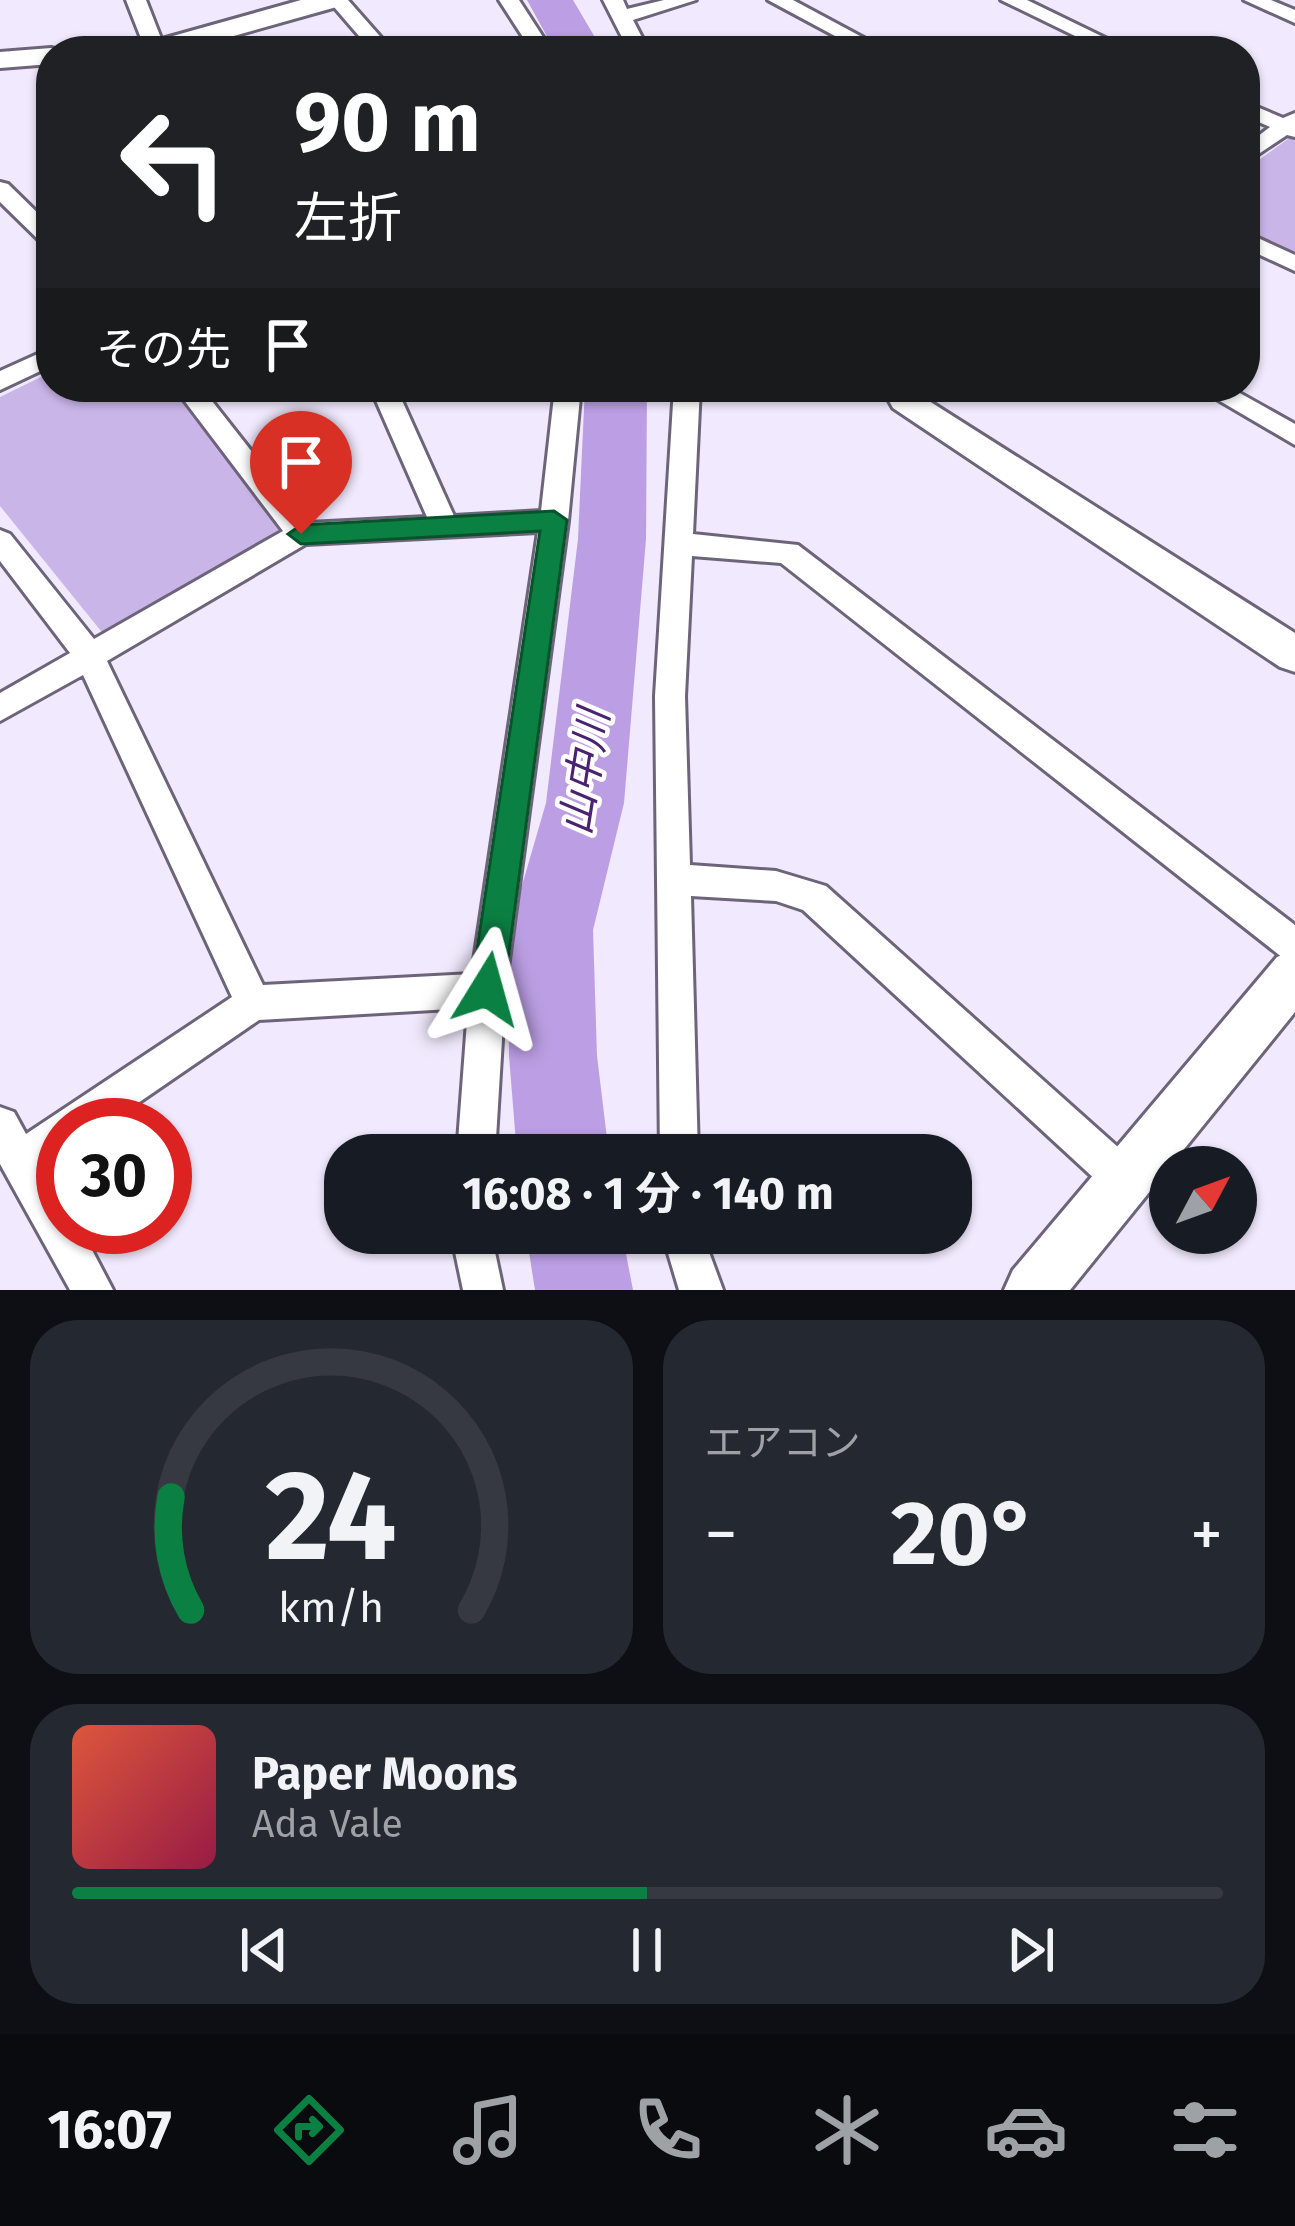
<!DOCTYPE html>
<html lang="ja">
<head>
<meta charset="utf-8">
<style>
	:root { --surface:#171b24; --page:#242831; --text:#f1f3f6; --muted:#9ea1a6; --line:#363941; --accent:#0b8043 }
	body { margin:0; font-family:"Fira Sans","Noto Sans JP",sans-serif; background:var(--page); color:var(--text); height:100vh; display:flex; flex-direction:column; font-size:45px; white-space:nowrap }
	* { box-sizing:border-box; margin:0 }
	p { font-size:39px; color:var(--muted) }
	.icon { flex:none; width:66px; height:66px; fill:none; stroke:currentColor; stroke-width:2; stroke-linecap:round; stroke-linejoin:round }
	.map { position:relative; height:1290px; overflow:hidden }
	.drawer { display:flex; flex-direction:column; gap:30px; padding:30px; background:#0d0f14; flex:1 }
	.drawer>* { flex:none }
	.hud { position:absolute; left:36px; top:36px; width:1224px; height:366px; border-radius:48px; box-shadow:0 3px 9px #0004; background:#202124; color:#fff; overflow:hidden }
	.needle { width:78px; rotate:49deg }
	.buttons { position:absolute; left:1149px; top:1146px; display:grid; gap:24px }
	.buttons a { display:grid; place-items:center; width:108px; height:108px; border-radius:50%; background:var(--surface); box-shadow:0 3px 9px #0004; font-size:60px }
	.speed { position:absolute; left:36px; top:1098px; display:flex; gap:24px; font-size:60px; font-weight:700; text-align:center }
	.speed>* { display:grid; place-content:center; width:156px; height:156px; border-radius:50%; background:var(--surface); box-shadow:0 3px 9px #0004; line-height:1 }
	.speed .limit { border:18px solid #d22; background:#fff; color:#111 }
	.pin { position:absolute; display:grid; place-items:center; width:102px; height:102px; color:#fff; margin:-123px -51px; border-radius:50% 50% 50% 0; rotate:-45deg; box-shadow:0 0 12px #0007 }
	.pin .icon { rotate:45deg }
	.me { position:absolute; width:132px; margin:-66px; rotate:8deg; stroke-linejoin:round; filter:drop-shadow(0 0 9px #0008) }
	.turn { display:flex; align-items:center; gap:42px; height:252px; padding:0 60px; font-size:54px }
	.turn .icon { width:156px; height:156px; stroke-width:2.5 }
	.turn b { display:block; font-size:84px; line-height:102px }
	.then { display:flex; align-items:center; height:114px; padding:0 60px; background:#0003; gap:24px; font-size:45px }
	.big { font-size:90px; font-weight:700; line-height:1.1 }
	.drawer .card { flex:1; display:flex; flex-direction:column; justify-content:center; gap:18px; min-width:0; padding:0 42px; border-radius:48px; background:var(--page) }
	.drawer .dial { align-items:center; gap:0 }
	.dial svg { height:312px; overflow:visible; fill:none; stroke:var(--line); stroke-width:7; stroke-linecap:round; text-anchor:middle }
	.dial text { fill:var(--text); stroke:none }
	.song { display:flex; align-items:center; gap:36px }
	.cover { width:144px; height:144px; border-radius:18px; background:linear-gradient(135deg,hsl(10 70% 55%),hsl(340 70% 35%)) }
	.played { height:12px; border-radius:6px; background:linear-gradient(90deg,var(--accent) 50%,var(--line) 50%) }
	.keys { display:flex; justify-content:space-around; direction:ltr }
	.heat { display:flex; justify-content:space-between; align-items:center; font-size:66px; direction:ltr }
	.drawer .tiles { flex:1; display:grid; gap:30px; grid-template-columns:1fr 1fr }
	.card:last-child { grid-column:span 2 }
	.trip { position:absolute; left:324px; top:1134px; width:648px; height:120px; border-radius:48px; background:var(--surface); box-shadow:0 3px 9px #0004; font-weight:700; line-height:120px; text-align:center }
	.dock { display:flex; height:192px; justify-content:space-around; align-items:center; background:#090b0e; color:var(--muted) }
	.dock .icon { width:84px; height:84px }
	.dock .selected { color:var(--accent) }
	.dock b { font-size:54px; color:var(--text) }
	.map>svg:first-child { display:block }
</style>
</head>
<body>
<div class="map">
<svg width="1295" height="1290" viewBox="0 0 1295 1290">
	<rect width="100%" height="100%" fill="#f1e9fd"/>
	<path fill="#cab5e9" d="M1292,136L1295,138V257L1245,232V170Z
		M51,372V387H171L283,533L105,636L0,506V397Z"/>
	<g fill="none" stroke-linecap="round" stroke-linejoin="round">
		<path fill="#bb9ee3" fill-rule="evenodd" d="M527,0H573L603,51H555Z
			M585,387H647L646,539L624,803L593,930L597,1056L609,1155H517L509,1056V930L546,803L578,539Z
			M526,1233H622L633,1290H535Z"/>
		<defs>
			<path id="street" d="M126,0H146L166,51H146Z
				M328,0H348L393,51H372Z
				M499,0H519L552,51H532Z
				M603,0H623L627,9L664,0H696L633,20L649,51H629Z
				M768,0H793L888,51H863Z
				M1001,0H1027L1132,51H1106Z
				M1244,0H1271L1295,10V23Z
				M1245,102L1283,118L1295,113V137L1287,135L1245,163V146L1270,127L1245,116Z
				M0,182L8,184L51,226V246L43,244L0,202Z
				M1245,232L1295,255V271L1245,248Z
				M51,348V366L0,390V371Z
				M174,387H201L308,523L427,517L370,387H396L454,516L541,511L555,387H581L568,521L505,990L495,1155H457L468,1008L259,1020L106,1125H63V1155L45,1167L63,1198V1227H80L113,1290H70L0,1164V1107L14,1112L26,1134L232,997L83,675L0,721V693L70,653L0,561V530L10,534L94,639L283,531ZM538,532L472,974L263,985L107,661L306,544Z
				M674,387H700L693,534L798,545L1295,925V962L1283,958L781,563L692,556L685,696L690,865L776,871L826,886L1138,1165L1144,1179L1138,1193L1124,1199L1110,1193L803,910L776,901L691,896L698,1155H660L655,696Z
				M875,387H935L906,408Z
				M1196,387H1229L1295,424V445Z
				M451,1233H491L503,1290H463Z
				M662,1233H702L723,1290H679Z"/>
			<path id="secondary" d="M301,0H344L340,6L180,51H115L119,45L155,41Z
				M51,48L62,51H51V64L0,68V52Z
				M907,387L1295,633V672L1280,667L893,408L888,399L893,390Z
				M1295,950V1012L1070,1290H1004L1013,1270L1277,957Z"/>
		</defs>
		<use href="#street" stroke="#6d6479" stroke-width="6"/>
		<use href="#secondary" stroke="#6d6479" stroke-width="6"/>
		<use href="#street" fill="#fff" fill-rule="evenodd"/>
		<use href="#secondary" fill="#fff" fill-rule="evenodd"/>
	</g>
	<path fill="#0b8043" stroke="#07532c" stroke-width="3" d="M554,511L567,520L504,989L499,1000L487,1005L476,1000L471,989L540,531L301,544L288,534L301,525Z"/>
	<g text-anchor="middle" stroke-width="9" stroke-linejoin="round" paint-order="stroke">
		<g font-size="42" font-style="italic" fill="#4a2272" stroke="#fff">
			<text transform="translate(584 772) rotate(-81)" y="15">山中川</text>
		</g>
	</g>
</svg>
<div class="buttons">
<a><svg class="needle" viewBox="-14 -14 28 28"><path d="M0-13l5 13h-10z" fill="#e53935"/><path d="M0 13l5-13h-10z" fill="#9ea1a6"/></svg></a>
</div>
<div class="speed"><div class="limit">30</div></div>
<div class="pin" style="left:301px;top:534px;background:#d93025"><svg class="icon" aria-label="arrive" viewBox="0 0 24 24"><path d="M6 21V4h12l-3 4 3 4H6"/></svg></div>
<svg class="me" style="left:487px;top:989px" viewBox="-20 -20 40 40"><path d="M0-17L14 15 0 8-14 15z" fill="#0b8043" stroke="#fff" stroke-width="4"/></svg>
<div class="trip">16:08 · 1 分 · 140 m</div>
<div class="hud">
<div class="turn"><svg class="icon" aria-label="left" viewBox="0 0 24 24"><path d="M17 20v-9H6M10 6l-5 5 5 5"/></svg><div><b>90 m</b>左折</div></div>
<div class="then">その先<svg class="icon" aria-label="arrive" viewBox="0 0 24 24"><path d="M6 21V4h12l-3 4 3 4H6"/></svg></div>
</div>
</div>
<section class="drawer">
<div class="tiles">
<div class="card dial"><svg viewBox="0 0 100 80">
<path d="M14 69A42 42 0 1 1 86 69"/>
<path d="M14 69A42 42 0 0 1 9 40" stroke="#0b8043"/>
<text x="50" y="56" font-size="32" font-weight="700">24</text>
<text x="50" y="72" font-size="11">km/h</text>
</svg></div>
<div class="card"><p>エアコン</p>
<div class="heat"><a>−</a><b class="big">20°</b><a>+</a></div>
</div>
<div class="card">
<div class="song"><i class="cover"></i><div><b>Paper Moons</b><p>Ada Vale</p></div></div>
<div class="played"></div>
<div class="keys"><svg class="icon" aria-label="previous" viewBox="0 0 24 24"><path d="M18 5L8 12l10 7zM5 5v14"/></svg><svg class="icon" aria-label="pause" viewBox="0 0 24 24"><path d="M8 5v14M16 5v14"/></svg><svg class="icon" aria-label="next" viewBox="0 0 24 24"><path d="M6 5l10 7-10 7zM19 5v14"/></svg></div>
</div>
</div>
</section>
<nav class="dock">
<b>16:07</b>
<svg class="icon selected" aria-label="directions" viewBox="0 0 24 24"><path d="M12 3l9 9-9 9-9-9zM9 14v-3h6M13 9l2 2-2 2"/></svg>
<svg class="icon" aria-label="music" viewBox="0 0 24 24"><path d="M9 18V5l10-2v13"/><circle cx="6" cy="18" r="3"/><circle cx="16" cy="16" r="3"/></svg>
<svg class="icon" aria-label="phone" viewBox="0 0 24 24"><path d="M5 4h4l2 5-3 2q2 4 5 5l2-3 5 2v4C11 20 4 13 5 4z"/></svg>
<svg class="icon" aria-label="climate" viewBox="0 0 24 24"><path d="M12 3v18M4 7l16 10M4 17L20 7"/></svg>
<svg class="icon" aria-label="car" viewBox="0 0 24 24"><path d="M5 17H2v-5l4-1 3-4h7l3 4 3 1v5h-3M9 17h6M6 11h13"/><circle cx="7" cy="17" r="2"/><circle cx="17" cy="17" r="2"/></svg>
<svg class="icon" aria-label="filters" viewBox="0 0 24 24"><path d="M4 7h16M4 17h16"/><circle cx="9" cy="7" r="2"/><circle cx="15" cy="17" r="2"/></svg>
</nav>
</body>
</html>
